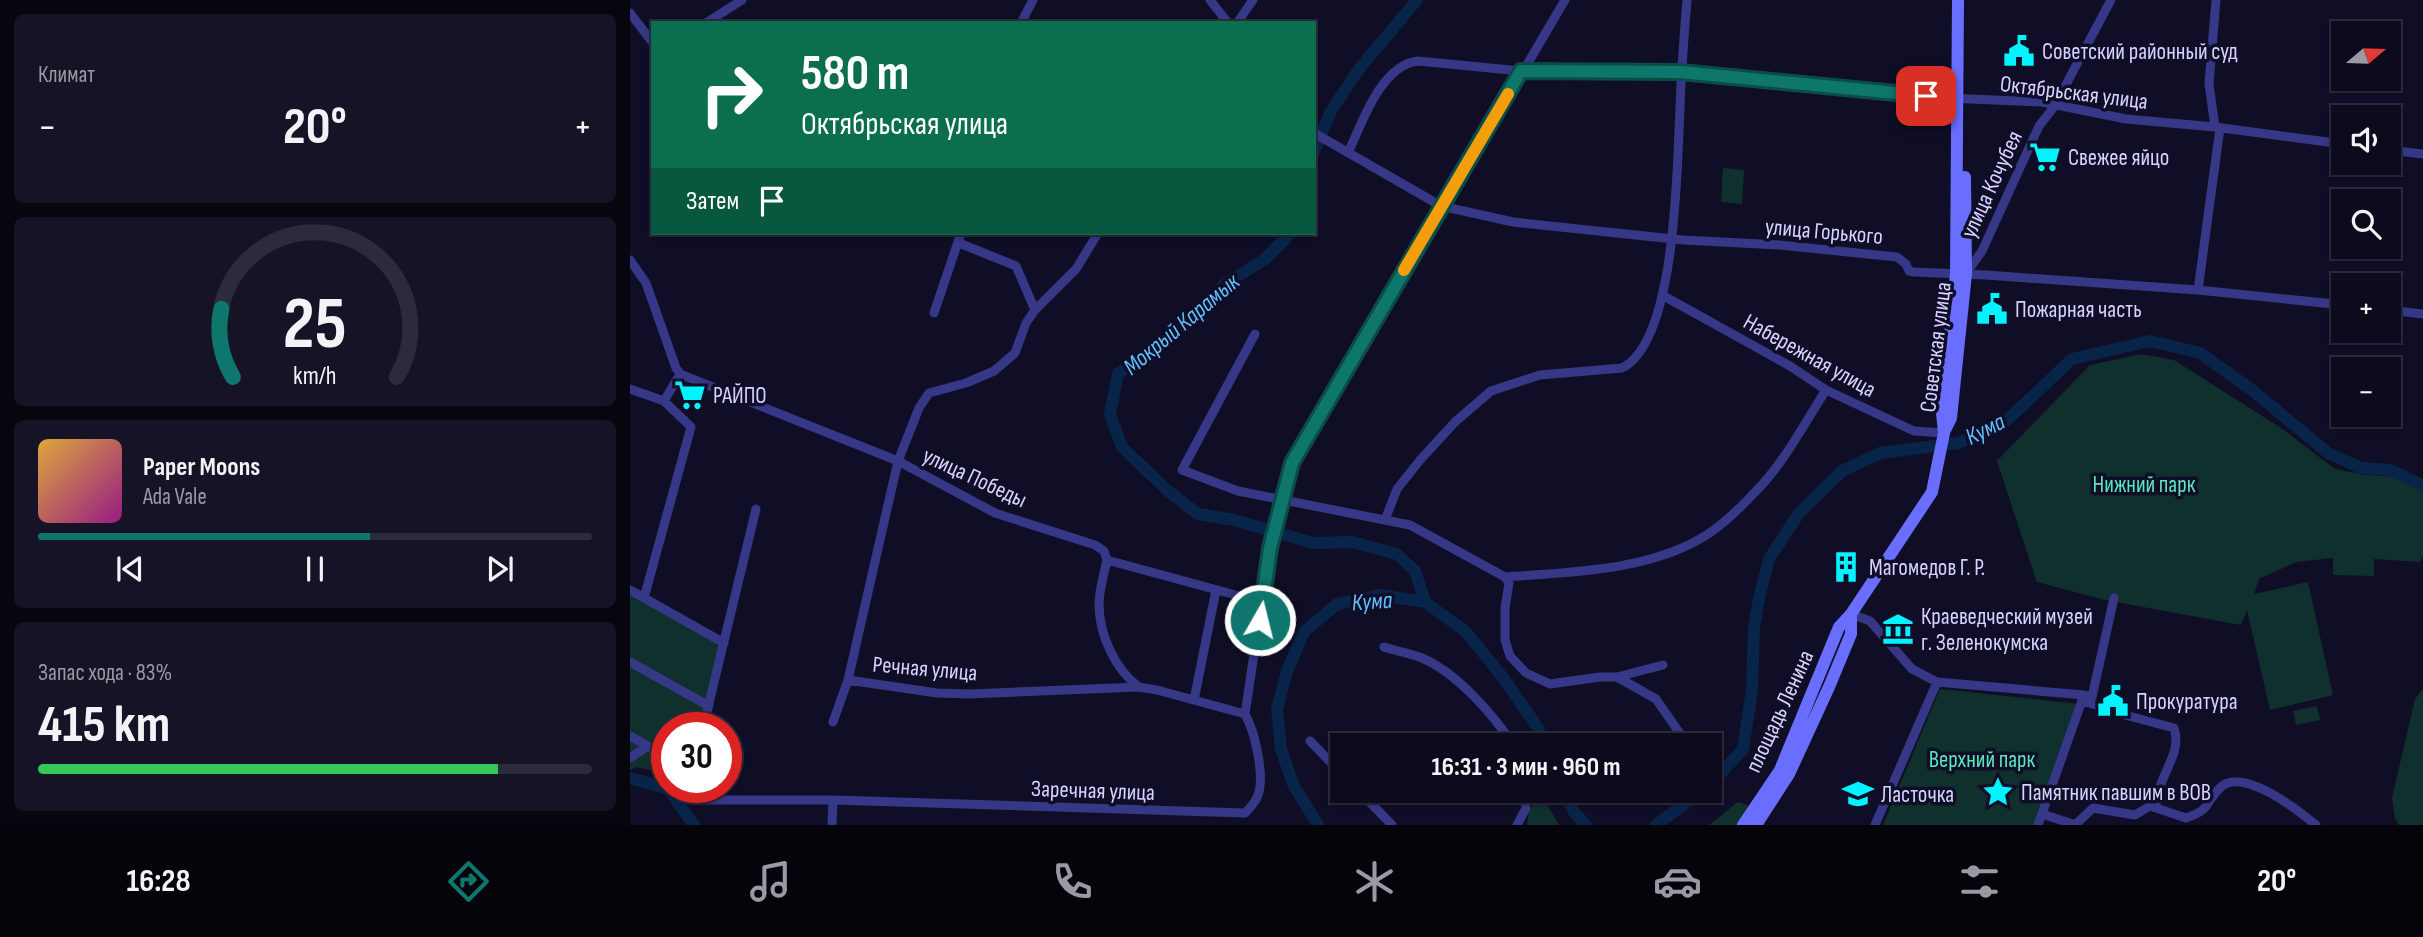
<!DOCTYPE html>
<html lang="ru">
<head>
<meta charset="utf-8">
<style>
	:root { --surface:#0c0a1c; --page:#151325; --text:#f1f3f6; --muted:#9a9aa3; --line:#2c2b3b; --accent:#0f766e }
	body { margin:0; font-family:"Sofia Sans Condensed",sans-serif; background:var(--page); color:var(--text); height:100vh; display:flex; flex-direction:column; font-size:26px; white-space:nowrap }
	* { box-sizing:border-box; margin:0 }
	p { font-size:23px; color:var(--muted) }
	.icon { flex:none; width:38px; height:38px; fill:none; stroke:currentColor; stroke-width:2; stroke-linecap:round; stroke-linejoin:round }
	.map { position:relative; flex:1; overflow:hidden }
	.panel { display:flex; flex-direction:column; gap:14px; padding:14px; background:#07060f; width:630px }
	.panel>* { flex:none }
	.guide { position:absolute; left:21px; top:21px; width:665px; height:214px; border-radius:0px; box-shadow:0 2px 5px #0004,0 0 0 2px var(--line); background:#0b6e4f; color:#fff; overflow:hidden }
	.needle { width:46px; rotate:71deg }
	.buttons { position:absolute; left:1701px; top:21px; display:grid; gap:14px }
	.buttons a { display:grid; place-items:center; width:70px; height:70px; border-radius:0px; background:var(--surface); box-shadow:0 2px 5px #0004,0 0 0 2px var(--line); font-size:35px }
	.speed { position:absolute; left:21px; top:712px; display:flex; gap:14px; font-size:35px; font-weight:700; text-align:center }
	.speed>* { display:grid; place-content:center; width:91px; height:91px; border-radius:50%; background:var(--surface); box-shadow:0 2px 5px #0004,0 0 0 2px var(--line); line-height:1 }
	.speed .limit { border:10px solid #d22; background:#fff; color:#111 }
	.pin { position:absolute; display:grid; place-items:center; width:60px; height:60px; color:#fff; margin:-30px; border-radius:14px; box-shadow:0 4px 10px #0006 }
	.me { position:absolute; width:77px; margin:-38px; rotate:8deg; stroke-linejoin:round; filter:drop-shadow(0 0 5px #0008) }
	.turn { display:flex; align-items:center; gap:24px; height:147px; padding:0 35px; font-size:32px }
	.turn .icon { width:91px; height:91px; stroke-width:2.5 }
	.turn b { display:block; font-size:49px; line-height:60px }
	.then { display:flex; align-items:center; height:66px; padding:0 35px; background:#0003; gap:14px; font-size:26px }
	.big { font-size:52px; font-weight:700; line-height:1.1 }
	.panel .tile { flex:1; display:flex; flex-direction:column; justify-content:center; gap:10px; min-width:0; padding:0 24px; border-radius:10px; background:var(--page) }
	.panel .dial { align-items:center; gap:0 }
	.dial svg { height:182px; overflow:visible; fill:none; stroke:var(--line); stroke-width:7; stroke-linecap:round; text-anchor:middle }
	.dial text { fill:var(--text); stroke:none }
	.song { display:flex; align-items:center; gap:21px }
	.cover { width:84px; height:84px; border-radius:10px; background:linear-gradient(135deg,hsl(40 70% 55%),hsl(310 70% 35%)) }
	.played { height:7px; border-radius:4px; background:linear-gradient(90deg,var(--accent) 60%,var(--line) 60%) }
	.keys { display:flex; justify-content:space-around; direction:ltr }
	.heat { display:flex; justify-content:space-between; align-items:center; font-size:38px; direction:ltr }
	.charge { height:10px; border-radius:5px; background:linear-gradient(90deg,#34c759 83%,var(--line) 0) }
	.trip { position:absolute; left:700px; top:733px; width:392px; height:70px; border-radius:0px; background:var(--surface); box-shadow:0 2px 5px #0004,0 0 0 2px var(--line); font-weight:700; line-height:70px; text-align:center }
	.tab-bar { display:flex; height:112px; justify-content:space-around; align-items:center; background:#05040b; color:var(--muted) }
	.tab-bar .icon { width:49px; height:49px }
	.tab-bar .active { color:var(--accent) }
	.tab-bar b { font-size:32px; color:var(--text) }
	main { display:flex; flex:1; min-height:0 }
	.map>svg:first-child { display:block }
</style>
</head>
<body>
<main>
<section class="panel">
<div class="tile"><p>Климат</p>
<div class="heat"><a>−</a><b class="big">20°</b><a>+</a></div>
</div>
<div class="tile dial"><svg viewBox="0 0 100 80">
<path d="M14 69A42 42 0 1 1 86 69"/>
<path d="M14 69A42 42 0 0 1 9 39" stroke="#0f766e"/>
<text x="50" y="56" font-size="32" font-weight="700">25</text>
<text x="50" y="72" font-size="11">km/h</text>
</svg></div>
<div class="tile">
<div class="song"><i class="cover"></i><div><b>Paper Moons</b><p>Ada Vale</p></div></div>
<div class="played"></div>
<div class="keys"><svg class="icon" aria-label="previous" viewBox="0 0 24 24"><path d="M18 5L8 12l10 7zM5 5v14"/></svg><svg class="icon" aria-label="pause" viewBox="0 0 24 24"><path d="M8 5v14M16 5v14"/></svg><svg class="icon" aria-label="next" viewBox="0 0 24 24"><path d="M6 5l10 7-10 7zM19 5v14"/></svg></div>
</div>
<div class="tile"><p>Запас хода · 83%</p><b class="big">415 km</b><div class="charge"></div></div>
</section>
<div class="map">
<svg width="1793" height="825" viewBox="0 0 1793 825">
	<rect width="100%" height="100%" fill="#100e26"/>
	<path fill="#10302d" d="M1093,168L1114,170L1112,204L1091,202Z
		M1511,354L1544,360L1651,428L1705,469L1736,475L1793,478V555L1790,562L1744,559V576L1703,575V558L1666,562L1629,579L1624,594L1678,582L1703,695L1640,710L1617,610L1611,625L1475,600L1407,582L1367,461L1460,365Z
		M0,589L90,645L71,728H37V774L7,767L0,770Z
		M1310,689L1450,704L1407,825H1253Z
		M1793,689V825H1769L1765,818L1762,798L1785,699Z
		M1687,706L1690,720L1666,725L1663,711Z
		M908,800L915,801L929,825H897L899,810Z
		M1108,802L1117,805L1118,808L1108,825H1079Z"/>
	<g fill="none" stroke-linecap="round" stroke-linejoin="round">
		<path stroke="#092449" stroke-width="12" d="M684,152L701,111L729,69L787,0
			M658,233L657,237L634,260L593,285L567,317L543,337L524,346L488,374L480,414L492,447L538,491L568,514L604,520L683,543L722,542L767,554L785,571L795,602
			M0,778L38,789L64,825
			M1080,785L1113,749L1122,690L1124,627L1130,594L1139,559L1169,513L1212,471L1250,453L1329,443L1375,422L1442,359L1520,341L1570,353L1622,390L1698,453L1731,468L1761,470L1793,486
			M933,791L944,812L956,825
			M688,825L663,784L651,749L647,709L657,671L674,632L707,604L750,595L795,602L835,631L872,676L908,728L914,746
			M1026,825L1072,791"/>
		<path stroke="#363887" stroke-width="9" d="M580,0L598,23
			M0,13L23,43
			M76,23L112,0
			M391,23L403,0
			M607,23L623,0
			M1585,127L1579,84L1586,0
			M684,133L811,206L883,222L1053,240L1149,245L1267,257L1276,264L1279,271L1284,272L1356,275L1568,290L1713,305
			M1759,150L1793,154
			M718,153C732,123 751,65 788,61L891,71L1051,72L1317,98L1412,102L1496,119L1585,127L1713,144
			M468,233L446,269L405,310L396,323L385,353L364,371L336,383L299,393L289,408L268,461L218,680L307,693L340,694L509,687L527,690L615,714
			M329,243L386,266L405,310
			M0,260L16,283L46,368L50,374L268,461L365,513L465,545L474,551L477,560
			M1337,272L1352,251L1409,126L1424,107L1481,0
			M1568,290L1590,128
			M1032,295L1160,366L1196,390L1284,431L1314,433
			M1759,310L1793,314
			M304,313L331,233
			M625,334L552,470L608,491L780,525L875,577L879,583L875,608V640L880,656L896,673L920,684L970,677H987L1026,699L1053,738
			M0,389L34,401L50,374
			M755,520L767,489L791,459L825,422L861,391L910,375L992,368C1047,341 1047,164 1050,108C1051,72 1054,36 1057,0
			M477,560L624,600
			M477,560C474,574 469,590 469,604C469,634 485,670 509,687
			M875,577C940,572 1022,571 1078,534C1095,523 1112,506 1126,491C1154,463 1174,424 1196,390
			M0,590L94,643
			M14,598L61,427L34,401
			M1221,614L1240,621L1282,669L1307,682L1454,695
			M754,647C766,651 780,653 792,658C827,673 863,714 884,746
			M0,662L79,706
			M987,677L1033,665
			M564,700L586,590
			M1452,701L1466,705L1472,709L1544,728C1551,749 1537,766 1531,784C1529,790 1528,796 1527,802L1520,806
			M615,714L640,548L662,463L935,0
			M203,722L218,680
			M73,728L126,509
			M0,736L37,757
			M680,741L712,774
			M0,758L18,746
			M64,788V792L77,800H203L615,813C620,808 626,802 628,795C635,776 625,732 615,714
			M729,791L762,825
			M1412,814L1443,824L1447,823L1463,808L1505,815L1520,806L1556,818C1583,809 1575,801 1591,787C1613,767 1668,810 1686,825
			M202,825L203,800
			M887,825L896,808L894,791
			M1245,825L1307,682
			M1408,825L1454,695L1462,697L1484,598"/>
		<path stroke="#6a6eff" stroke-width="12" d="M1314,432L1321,418L1336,274L1335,177
			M1113,825L1150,770L1209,627L1221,614L1302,492L1314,433L1312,413L1326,274L1328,0
			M1126,825L1159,774L1199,687L1221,634V614"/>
	</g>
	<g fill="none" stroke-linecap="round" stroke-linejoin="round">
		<defs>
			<path id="route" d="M630,620L640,548L662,463L891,71L1051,72L1296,96"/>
		</defs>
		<use href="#route" stroke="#0a4d48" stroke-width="18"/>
		<use href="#route" stroke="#0f766e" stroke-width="12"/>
		<path stroke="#f59e0b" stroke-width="12" d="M774,270L878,94"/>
	</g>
	<defs>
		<symbol id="civic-bare" viewBox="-9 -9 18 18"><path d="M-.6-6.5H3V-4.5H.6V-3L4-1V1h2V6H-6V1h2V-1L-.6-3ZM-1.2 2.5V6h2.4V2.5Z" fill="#00f3fe" stroke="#100e26" stroke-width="2.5" paint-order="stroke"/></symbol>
		<symbol id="supermarket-bare" viewBox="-9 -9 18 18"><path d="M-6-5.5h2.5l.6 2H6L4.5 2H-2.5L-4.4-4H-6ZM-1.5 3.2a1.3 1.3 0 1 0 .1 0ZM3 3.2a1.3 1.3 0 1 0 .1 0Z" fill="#00f3fe" stroke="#100e26" stroke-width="2.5" paint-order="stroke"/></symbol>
		<symbol id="building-bare" viewBox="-9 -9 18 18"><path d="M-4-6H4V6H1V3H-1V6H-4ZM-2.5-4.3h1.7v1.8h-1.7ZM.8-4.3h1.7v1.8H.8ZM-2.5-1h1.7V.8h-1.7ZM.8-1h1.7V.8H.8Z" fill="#00f3fe" stroke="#100e26" stroke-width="2.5" paint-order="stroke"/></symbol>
		<symbol id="museum-bare" viewBox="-9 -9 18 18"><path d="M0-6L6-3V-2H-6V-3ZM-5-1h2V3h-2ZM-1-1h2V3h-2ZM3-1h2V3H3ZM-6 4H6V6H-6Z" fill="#00f3fe" stroke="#100e26" stroke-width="2.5" paint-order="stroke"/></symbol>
		<symbol id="sight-bare" viewBox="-9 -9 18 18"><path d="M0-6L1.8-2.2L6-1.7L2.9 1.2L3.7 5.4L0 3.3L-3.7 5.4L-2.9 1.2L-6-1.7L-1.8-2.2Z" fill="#00f3fe" stroke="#100e26" stroke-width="2.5" paint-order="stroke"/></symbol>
		<symbol id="school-bare" viewBox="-9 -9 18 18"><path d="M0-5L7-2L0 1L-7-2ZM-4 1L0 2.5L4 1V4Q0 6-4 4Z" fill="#00f3fe" stroke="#100e26" stroke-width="2.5" paint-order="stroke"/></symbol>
	</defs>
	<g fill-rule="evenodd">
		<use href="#civic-bare" x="1367" y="29" width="44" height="44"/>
		<use href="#supermarket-bare" x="1393" y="135" width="44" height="44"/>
		<use href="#civic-bare" x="1340" y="287" width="44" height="44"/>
		<use href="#supermarket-bare" x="38" y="373" width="44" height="44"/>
		<use href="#building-bare" x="1194" y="545" width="44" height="44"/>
		<use href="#museum-bare" x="1246" y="607" width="44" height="44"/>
		<use href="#civic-bare" x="1461" y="679" width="44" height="44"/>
		<use href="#sight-bare" x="1346" y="770" width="44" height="44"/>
		<use href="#school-bare" x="1206" y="772" width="44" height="44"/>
	</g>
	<g text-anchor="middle" stroke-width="7" stroke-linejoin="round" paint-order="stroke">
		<g font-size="23" fill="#d5d3ff" stroke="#100e26" text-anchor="start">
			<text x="1412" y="59">Советский районный суд</text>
			<text x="1438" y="165">Свежее яйцо</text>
			<text x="1385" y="317">Пожарная часть</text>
			<text x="83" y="403">РАЙПО</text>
			<text x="1239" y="575">Магомедов Г. Р.</text>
			<text x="1291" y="624">Краеведческий музей<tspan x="1291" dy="26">г. Зеленокумска</tspan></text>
			<text x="1506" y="709">Прокуратура</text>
			<text x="1391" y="800">Памятник павшим в ВОВ</text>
			<text x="1251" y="802">Ласточка</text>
		</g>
		<g font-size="23" fill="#d5d3ff" stroke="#100e26">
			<text transform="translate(1444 92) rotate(7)" y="8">Октябрьская улица</text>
			<text transform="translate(1361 184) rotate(-65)" y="8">улица Кочубея</text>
			<text transform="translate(1194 231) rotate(5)" y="8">улица Горького</text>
			<text transform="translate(1305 347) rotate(-83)" y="8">Советская улица</text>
			<text transform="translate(1180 355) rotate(29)" y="8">Набережная улица</text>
			<text transform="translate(345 477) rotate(25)" y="8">улица Победы</text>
			<text transform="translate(295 668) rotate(5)" y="8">Речная улица</text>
			<text transform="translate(1149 711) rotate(-65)" y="8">площадь Ленина</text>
			<text transform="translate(463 790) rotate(2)" y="8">Заречная улица</text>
		</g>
		<g font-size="23" fill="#58e6ba" stroke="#100e26">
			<text x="1514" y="492">Нижний парк</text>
			<text x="1352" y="767">Верхний парк</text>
		</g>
		<g font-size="24" font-style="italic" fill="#61bfff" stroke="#100e26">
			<text transform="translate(551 324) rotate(-40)" y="8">Мокрый Карамык</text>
			<text transform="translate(1355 429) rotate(-27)" y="8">Кума</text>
			<text transform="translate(742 601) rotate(-4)" y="8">Кума</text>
		</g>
	</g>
</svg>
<div class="buttons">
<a><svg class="needle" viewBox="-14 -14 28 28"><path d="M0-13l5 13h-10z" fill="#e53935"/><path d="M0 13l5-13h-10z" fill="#9a9aa3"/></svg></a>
<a><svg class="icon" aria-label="sound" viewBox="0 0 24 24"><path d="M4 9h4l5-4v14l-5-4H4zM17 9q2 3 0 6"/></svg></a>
<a><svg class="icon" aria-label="search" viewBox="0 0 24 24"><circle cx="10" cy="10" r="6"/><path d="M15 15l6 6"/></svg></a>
<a>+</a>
<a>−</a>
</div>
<div class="speed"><div class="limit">30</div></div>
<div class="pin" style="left:1296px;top:96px;background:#d93025"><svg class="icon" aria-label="arrive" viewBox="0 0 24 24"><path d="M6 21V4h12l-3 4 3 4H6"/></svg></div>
<svg class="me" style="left:630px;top:620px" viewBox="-20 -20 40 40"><circle r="17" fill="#0f766e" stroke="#fff" stroke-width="3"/><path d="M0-11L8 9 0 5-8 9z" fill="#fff"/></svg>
<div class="trip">16:31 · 3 мин · 960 m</div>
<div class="guide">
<div class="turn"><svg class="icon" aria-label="right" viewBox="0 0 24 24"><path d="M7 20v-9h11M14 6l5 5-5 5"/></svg><div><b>580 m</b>Октябрьская улица</div></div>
<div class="then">Затем<svg class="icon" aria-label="arrive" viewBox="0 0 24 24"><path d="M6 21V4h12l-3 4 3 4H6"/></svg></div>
</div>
</div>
</main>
<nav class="tab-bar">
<b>16:28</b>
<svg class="icon active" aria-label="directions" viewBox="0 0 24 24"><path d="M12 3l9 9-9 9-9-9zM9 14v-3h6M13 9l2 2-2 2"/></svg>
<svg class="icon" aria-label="music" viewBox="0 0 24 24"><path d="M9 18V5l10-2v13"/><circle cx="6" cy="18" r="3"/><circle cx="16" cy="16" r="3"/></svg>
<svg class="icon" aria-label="phone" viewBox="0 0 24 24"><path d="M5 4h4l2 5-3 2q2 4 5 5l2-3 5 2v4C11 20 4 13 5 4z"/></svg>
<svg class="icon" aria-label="climate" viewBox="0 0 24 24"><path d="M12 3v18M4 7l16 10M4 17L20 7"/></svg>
<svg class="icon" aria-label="car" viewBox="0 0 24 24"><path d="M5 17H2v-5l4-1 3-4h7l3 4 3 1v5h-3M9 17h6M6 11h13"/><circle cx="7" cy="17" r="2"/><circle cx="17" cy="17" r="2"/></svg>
<svg class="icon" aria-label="filters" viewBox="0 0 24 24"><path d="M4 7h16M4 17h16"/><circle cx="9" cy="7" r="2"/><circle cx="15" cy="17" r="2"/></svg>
<b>20°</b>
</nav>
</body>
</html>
